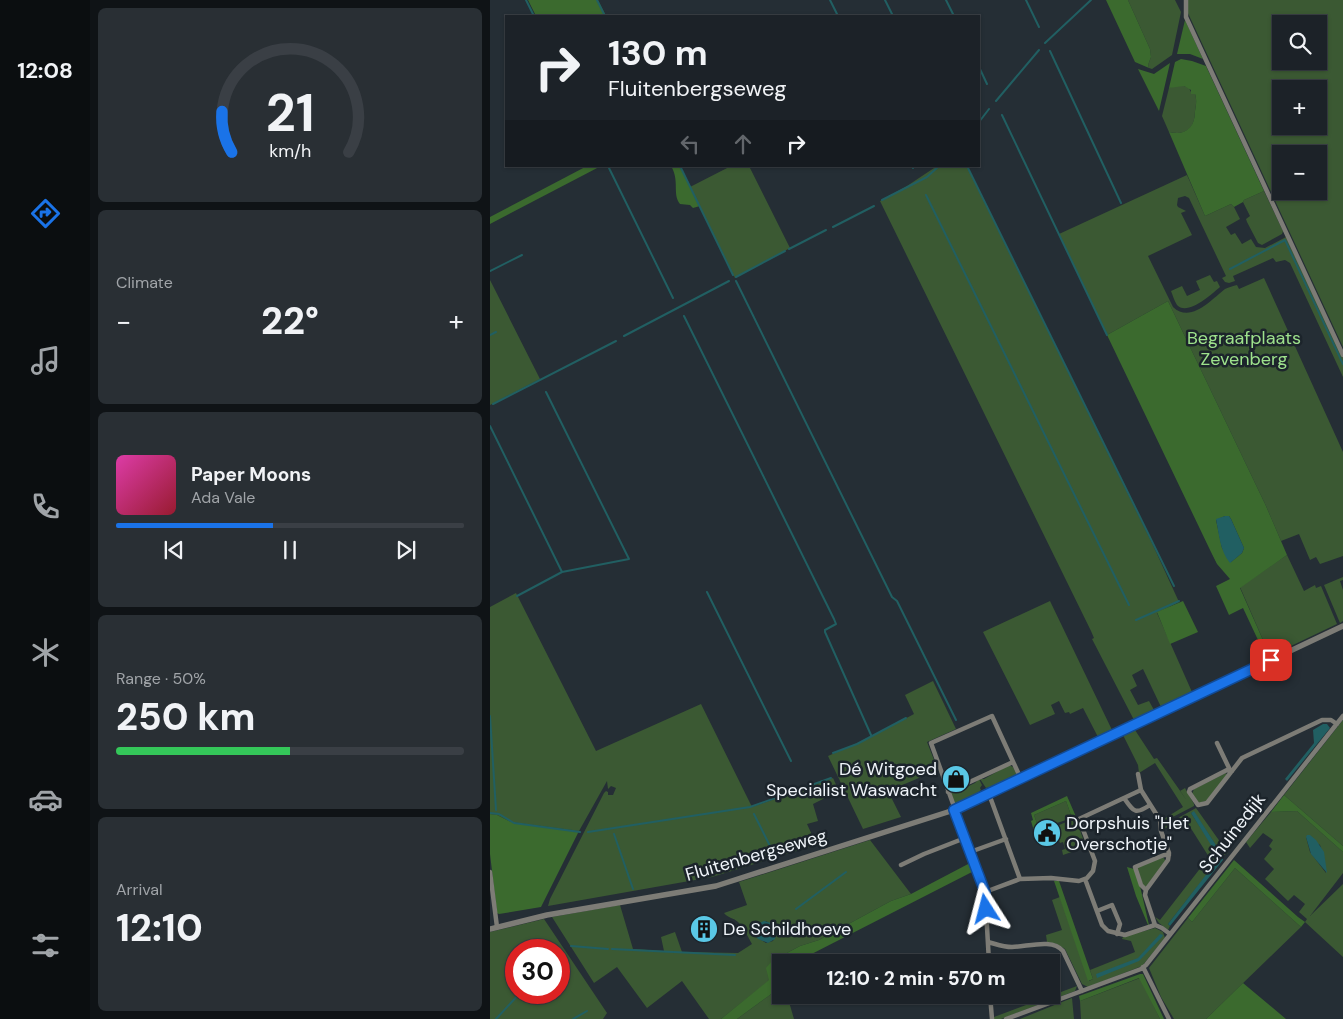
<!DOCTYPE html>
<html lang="en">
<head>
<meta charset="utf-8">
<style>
	:root { --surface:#1c2228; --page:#292f34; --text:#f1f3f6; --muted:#a0a4a8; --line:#3a3f45; --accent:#1a73e8 }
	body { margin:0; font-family:"DM Sans",sans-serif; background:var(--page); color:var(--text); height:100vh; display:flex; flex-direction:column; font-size:19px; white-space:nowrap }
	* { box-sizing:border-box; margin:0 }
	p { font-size:16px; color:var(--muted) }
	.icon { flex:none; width:28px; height:28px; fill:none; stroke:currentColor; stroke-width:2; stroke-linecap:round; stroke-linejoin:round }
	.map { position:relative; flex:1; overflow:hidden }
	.drawer { display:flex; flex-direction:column; gap:8px; padding:8px; background:#0f1316; width:400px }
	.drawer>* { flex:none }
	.top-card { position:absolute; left:15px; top:15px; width:475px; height:152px; border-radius:0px; box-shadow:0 1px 4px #0004,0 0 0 1px var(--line); background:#1c2228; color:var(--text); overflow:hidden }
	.controls { position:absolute; left:782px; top:15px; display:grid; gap:10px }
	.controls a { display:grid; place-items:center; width:55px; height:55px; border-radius:0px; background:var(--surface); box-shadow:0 1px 4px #0004,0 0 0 1px var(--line); font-size:25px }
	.speed { position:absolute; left:15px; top:939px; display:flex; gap:10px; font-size:25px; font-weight:700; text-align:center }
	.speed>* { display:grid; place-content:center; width:65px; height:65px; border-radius:50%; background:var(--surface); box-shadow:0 1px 4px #0004,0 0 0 1px var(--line); line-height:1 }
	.speed .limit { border:8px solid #d22; background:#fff; color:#111 }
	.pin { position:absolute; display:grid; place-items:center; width:42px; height:42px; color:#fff; margin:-21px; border-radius:10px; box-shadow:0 2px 8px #0006 }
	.me { position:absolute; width:55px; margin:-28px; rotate:351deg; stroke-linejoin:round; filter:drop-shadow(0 0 4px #0008) }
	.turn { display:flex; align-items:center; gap:18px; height:105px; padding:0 20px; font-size:22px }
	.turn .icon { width:65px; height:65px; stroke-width:2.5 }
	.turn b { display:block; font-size:35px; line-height:42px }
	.lanes { display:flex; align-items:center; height:48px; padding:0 20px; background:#0003; justify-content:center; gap:25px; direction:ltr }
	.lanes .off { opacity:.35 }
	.big { font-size:38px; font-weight:800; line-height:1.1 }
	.drawer .card { flex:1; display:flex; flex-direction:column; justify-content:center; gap:8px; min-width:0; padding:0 18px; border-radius:8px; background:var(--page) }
	.drawer .dial { align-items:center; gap:0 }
	.dial svg { height:130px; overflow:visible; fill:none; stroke:var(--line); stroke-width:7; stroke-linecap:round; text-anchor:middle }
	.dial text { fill:var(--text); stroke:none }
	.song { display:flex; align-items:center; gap:15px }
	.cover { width:60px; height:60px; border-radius:8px; background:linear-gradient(135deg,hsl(320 70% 55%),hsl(350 70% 35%)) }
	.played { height:5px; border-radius:2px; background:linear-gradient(90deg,var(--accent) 45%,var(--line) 45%) }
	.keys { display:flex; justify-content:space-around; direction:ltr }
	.heat { display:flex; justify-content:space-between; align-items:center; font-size:28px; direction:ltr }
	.charge { height:8px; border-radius:4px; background:linear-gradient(90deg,#34c759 50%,var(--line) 0) }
	.trip { position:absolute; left:282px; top:954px; width:288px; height:50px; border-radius:0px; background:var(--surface); box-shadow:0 1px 4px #0004,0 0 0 1px var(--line); font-weight:800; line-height:50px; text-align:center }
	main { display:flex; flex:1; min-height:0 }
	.tabs { display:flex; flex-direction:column; width:90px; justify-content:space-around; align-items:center; background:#0b0e10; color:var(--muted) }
	.tabs .icon { width:35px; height:35px }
	.tabs .current { color:var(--accent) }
	.tabs b { font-size:22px; color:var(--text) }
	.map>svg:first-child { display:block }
</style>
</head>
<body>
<main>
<nav class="tabs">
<b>12:08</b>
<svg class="icon current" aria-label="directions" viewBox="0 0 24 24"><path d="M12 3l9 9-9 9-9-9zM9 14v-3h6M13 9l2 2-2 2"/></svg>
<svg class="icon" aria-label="music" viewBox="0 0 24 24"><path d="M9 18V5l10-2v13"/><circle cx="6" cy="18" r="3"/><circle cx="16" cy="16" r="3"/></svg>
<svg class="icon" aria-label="phone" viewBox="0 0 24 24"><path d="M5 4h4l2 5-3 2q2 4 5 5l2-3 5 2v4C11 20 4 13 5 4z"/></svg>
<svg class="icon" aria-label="climate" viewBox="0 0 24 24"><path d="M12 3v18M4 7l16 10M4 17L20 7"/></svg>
<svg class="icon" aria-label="car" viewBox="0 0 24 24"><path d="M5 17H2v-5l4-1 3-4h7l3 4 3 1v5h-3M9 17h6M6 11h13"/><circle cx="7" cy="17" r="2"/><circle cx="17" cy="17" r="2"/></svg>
<svg class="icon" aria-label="filters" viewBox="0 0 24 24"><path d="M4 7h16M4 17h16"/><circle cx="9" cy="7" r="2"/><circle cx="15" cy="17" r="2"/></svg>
</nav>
<section class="drawer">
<div class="card dial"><svg viewBox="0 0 100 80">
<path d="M14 69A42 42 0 1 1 86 69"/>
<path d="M14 69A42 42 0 0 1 8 44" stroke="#1a73e8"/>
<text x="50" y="56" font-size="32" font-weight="700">21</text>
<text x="50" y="72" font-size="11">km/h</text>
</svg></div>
<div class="card"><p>Climate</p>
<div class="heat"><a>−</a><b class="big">22°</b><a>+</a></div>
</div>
<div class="card">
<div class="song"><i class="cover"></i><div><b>Paper Moons</b><p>Ada Vale</p></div></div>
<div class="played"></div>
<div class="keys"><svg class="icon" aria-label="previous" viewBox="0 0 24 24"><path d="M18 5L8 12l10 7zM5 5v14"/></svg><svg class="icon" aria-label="pause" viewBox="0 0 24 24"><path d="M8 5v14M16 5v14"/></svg><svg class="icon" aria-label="next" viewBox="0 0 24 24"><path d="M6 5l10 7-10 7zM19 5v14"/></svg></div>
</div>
<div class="card"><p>Range · 50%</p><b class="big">250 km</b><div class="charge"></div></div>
<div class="card"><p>Arrival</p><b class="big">12:10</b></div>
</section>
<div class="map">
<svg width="853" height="1019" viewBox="0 0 853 1019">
	<rect width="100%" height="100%" fill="#252e35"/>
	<path fill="#3b5933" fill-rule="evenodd" d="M638,0H685L691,12L682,55L662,69L659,68L658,65L661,57L660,49Z
		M698,0H853V347L697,11ZM791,24H829V61H791ZM791,89H829V126H791ZM791,154H829V191H791Z
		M684,86H694L699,88L702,94H705C707,100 706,105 705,111C705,128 696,136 679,132L672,116L679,88Z
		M241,166H259L300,248L245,278L200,187Z
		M447,166H477L662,543L689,602L667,613L702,692L671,707L653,669L642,675L647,686L640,690L648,705L659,701L664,710L644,720L602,639L604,638L601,631L390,201L417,186Z
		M697,175L715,216L741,204L744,207L750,219L736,227L741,235L745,233L752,244L761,239L766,247L775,248L796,237L853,358V377L800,263L795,260L786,262L783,258L743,276L745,281L739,283L735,282L732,278L736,276L699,198L695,196L688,198L687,205L688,207L696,211L691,213L702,235L658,256L683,307C701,324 722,299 735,289C739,287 743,286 747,285L749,289L774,278L853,452V556L830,564L826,557L820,560L809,534L791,541L776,506L678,301L617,335L569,234Z
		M774,191L793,231L792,234L772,245L768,243L757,222L756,219L760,216L753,202L754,200Z
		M720,275L724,282L727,281L730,287C722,294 699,315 688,306C685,303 683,296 681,291L692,286L697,296L710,290L706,281Z
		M0,280L50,379L0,405Z
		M797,555L814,591L825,585L826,588L831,586L847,624L780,656L750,587Z
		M853,577V580L850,581L853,590V621L850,623L834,585Z
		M26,593L106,751L211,704L262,807L343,778L349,791L323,804L328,821L317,824L323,837L332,835L336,836L339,841L222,877L58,906L60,899L114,793L116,791L118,792V795H123L126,788L121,786L118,789L117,781L89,831L21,822L7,815L0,814V607Z
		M560,601L622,730L608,737L593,708L580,714L579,712L575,713L569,701L561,705L565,714L540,725L493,632Z
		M443,681L466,729L437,742L448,770L398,791L411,817L373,829L338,756L381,737L424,714L415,695Z
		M853,720V846L794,795Z
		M645,730L664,759L667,758L698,802L690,791L695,788L704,804V806L675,821L672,820L693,807L665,763L649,773L648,765L633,735Z
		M519,765L523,767L527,775L524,779L505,788L504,786L496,788L490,779H494Z
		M736,773L737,775L716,801L708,803L702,794L704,789Z
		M489,779L492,785L490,788L491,790L485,795V798L469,805L464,803L461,792L465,790L468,791L485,783Z
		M576,801L582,818L549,829L544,815Z
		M706,808L738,853L733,856L704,812L701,813L729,856V859L678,924L680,926L678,930L669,923L665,917L670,920L719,857L695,819L674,829L672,830V827Z
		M807,811L853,852V873L820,916L853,884V957L815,922L817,919L809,912L815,904L804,895L798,901L775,879L784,869L774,859L782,849L779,846L783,840L773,833L760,848L756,842L781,812ZM816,837L830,845L834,857L836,873L820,852Z
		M583,819H586L596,847L573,855L572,850L575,849L573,842L570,843L567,836L570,835L567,826Z
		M380,840L421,894L401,901L329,940L310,946L282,961L280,980L231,1019H219L192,981L157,1008L127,967L104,983L62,917L130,905L143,949L174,951L171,937L185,932L192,952L248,953L262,944C258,937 254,928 248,922C244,918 238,918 234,913L257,905L249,882ZM276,921L284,927L286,934L283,941L276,943L265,936Z
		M673,857L675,860V861L656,887H654L647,869L648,867Z
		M745,868L811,927L716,1019H684L671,997L659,968L698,918L702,922Z
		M570,897L599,981L603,979L600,970L645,952L641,941L632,939L633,937L665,928L673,932L675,938L652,966L598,987L592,984L575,949L567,944L557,942L556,935L572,930L562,900Z
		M54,919L117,1013L113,1019H0V932ZM26,950H69V992H26Z
		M650,978L670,1019H591L590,1001Z
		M587,986L585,991L511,1019H504V1017Z
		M291,987V995H297L304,1019H247Z
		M582,998L584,1019H530Z"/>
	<path fill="#3b6a2e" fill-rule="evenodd" d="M38,0H108L116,16H46Z
		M616,0H638L660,49L661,57L658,65L659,68L645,62Z
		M695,20L713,59L700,54H687Z
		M691,59L702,61L716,66L774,191L754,200L753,202L744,207L741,204L715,216L679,132C695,136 705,128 705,111C706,105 707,100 705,94H701V90L694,86L679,88L685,62Z
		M680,63L669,111L648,69L664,74Z
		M97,166H111L0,224V217Z
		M181,166H190L210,206L203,208L200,205L190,204C182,194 190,181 181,166Z
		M678,301L776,506L797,555L750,588L780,656L776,657L753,608L739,615L726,586L740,579L727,564L721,552L617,335ZM735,516H739L741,519L754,548L752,553L741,562L732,548L726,520Z
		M693,601L708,632L680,644L667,612Z
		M794,795L853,846V852L807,811L781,812Z
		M577,796L587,819L582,818L576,801L544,815L549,829L544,831L541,821L543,820L541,813Z
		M0,814L7,815L21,822L89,831L51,907L9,914L7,913L0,854Z
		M744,860L808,917L815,922L811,927L745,868L702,922L698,918Z
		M480,863L482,872L306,962H291V987L247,1019H231L279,980L276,968L282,961L310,946L329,940L401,901L421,894Z
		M637,867L644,869L650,886L659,925H658L646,896Z
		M564,881H569L603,979L598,981Z
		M650,974H653L674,1019H670L649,978L590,1001L589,996Z
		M753,983L796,1019H716Z"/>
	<path fill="#215f62" d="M735,516H739L741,519L754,548L752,553L740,563C730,551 729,534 726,519Z
		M833,724H837L840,728L797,781L795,779L824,743L823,730Z
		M704,811L733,856V860L680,926L678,924L729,858L701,813Z
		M817,835H820L826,840L834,852L837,873L821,854L816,837Z
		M274,921L281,923L286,934L285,939L278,943L268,939L264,934L267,924Z
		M670,934L673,935L672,937L649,961L607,978L606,974L648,958Z"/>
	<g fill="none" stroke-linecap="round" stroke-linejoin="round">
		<path stroke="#215f62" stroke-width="2" d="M36,0L44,16
			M107,0L115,16
			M340,0L348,16
			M395,0L403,16
			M456,0L464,16
			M536,0L549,27
			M555,43L601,0
			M560,51L631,203
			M489,67L497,84
			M506,101L549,50
			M512,115L617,335
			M489,122L499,109
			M118,166L183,298
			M190,166L243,275
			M422,166L423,168
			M477,166L684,586
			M436,195L639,605
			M392,200L437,177L449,166
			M343,227L384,206
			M299,249L336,230
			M740,269L795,240L853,364
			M0,271L32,255
			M246,277L295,251
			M246,281L402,597L407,601L466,720
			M194,316L344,619L346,624L335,630V632L381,735
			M0,335L6,332
			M134,336L239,281
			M3,404L126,341
			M0,426L72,572
			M217,592L301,761
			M27,596L72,572L139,559L56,392
			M646,620L689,601
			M0,716L6,810
			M343,753L367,744L416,718
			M0,813L9,814L24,823L90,832
			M264,814L285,856
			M98,832L260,807L341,778
			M124,834L143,889
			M306,909L356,872
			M81,946L118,949
			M122,949L245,955
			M6,1019L31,992
			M83,1019L97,1011"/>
		<path stroke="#7d7c76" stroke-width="4.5" d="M696,0V17L853,355
			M727,743L739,768V771
			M742,771L737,770L700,789L699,792L708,805L717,803L752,758L832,720H841L847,724
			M648,774L651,790L670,820L671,831L679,853L678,860L656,890L655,895L665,925
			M458,792L523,762
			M499,794L530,879
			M634,798C644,812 645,815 660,805
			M480,852L516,839
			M411,865L434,854L475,838
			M0,872L7,927
			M595,879L612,925L618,931L635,935L665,925L672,928L680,934
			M656,890L651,885L645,867L674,855H679
			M495,892L530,879L561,878L589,881L597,878L603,871L605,861L589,819L651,790
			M607,911L622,905L630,924L627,934
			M498,942C506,944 513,947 522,947C537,947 562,938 573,951L592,991
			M499,962L495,892L441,743L502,716L531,779
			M653,967L679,1019
			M500,995L502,1019
			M516,1019L651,969L656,965L853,716"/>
		<path stroke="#7d7c76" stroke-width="5.5" d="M0,929L57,915L226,886L464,810L853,626"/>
	</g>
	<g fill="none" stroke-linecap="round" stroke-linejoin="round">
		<defs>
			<path id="route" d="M496,909L495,892L464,810L781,660"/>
		</defs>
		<use href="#route" stroke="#114b97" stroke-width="12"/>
		<use href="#route" stroke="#1a73e8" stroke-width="9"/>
	</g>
	<defs>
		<symbol id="shop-disc" viewBox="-11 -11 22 22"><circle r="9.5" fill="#5ac8e6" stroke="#1c242b"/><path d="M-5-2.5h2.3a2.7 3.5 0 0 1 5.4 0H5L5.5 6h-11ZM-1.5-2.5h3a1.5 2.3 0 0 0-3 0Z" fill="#111"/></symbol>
		<symbol id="civic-disc" viewBox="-11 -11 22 22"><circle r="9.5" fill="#5ac8e6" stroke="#1c242b"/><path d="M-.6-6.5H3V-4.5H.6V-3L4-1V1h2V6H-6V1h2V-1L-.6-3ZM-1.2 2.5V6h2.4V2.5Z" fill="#111"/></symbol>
		<symbol id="building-disc" viewBox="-11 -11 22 22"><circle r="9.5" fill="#5ac8e6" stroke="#1c242b"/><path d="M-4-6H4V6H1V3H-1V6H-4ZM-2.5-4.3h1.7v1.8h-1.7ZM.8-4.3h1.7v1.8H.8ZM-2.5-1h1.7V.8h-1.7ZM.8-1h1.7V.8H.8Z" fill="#111"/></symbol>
	</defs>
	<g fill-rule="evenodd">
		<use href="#shop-disc" x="450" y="763" width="32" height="32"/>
		<use href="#civic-disc" x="541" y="817" width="32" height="32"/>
		<use href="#building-disc" x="198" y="913" width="32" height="32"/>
	</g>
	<g text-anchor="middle" stroke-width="5" stroke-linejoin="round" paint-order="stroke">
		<g font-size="18" fill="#9ee28c" stroke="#1c242b">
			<text x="754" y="344">Begraafplaats<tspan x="754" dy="21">Zevenberg</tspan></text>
		</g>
		<g font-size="18" fill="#eff4f9" stroke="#1c242b" text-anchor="start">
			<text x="447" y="775" text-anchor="end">Dé Witgoed<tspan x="447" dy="21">Specialist Waswacht</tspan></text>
			<text x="576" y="829">Dorpshuis "Het<tspan x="576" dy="21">Overschotje"</tspan></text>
			<text x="233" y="935">De Schildhoeve</text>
		</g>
		<g font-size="18" fill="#eff4f9" stroke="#1c242b">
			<text transform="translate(742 833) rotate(-52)" y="6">Schuinedijk</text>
			<text transform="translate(266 855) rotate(-16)" y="6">Fluitenbergseweg</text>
		</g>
	</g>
</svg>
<div class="controls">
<a><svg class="icon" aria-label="search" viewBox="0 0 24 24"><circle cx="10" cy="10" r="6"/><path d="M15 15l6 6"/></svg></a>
<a>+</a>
<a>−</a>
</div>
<div class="speed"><div class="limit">30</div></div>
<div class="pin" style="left:781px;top:660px;background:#d93025"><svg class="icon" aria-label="arrive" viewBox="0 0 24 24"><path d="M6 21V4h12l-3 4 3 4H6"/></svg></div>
<svg class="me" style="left:496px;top:909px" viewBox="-20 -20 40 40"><path d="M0-17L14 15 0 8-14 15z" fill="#1a73e8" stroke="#fff" stroke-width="4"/></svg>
<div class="trip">12:10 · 2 min · 570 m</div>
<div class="top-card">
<div class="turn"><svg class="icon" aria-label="right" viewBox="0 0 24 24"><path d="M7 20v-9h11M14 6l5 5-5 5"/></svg><div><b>130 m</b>Fluitenbergseweg</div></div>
<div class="lanes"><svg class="icon off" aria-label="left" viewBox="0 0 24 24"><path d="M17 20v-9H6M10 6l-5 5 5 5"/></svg><svg class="icon off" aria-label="ahead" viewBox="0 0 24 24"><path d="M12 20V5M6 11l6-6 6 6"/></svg><svg class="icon" aria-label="right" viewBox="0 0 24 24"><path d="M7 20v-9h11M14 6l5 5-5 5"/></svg></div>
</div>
</div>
</main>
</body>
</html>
